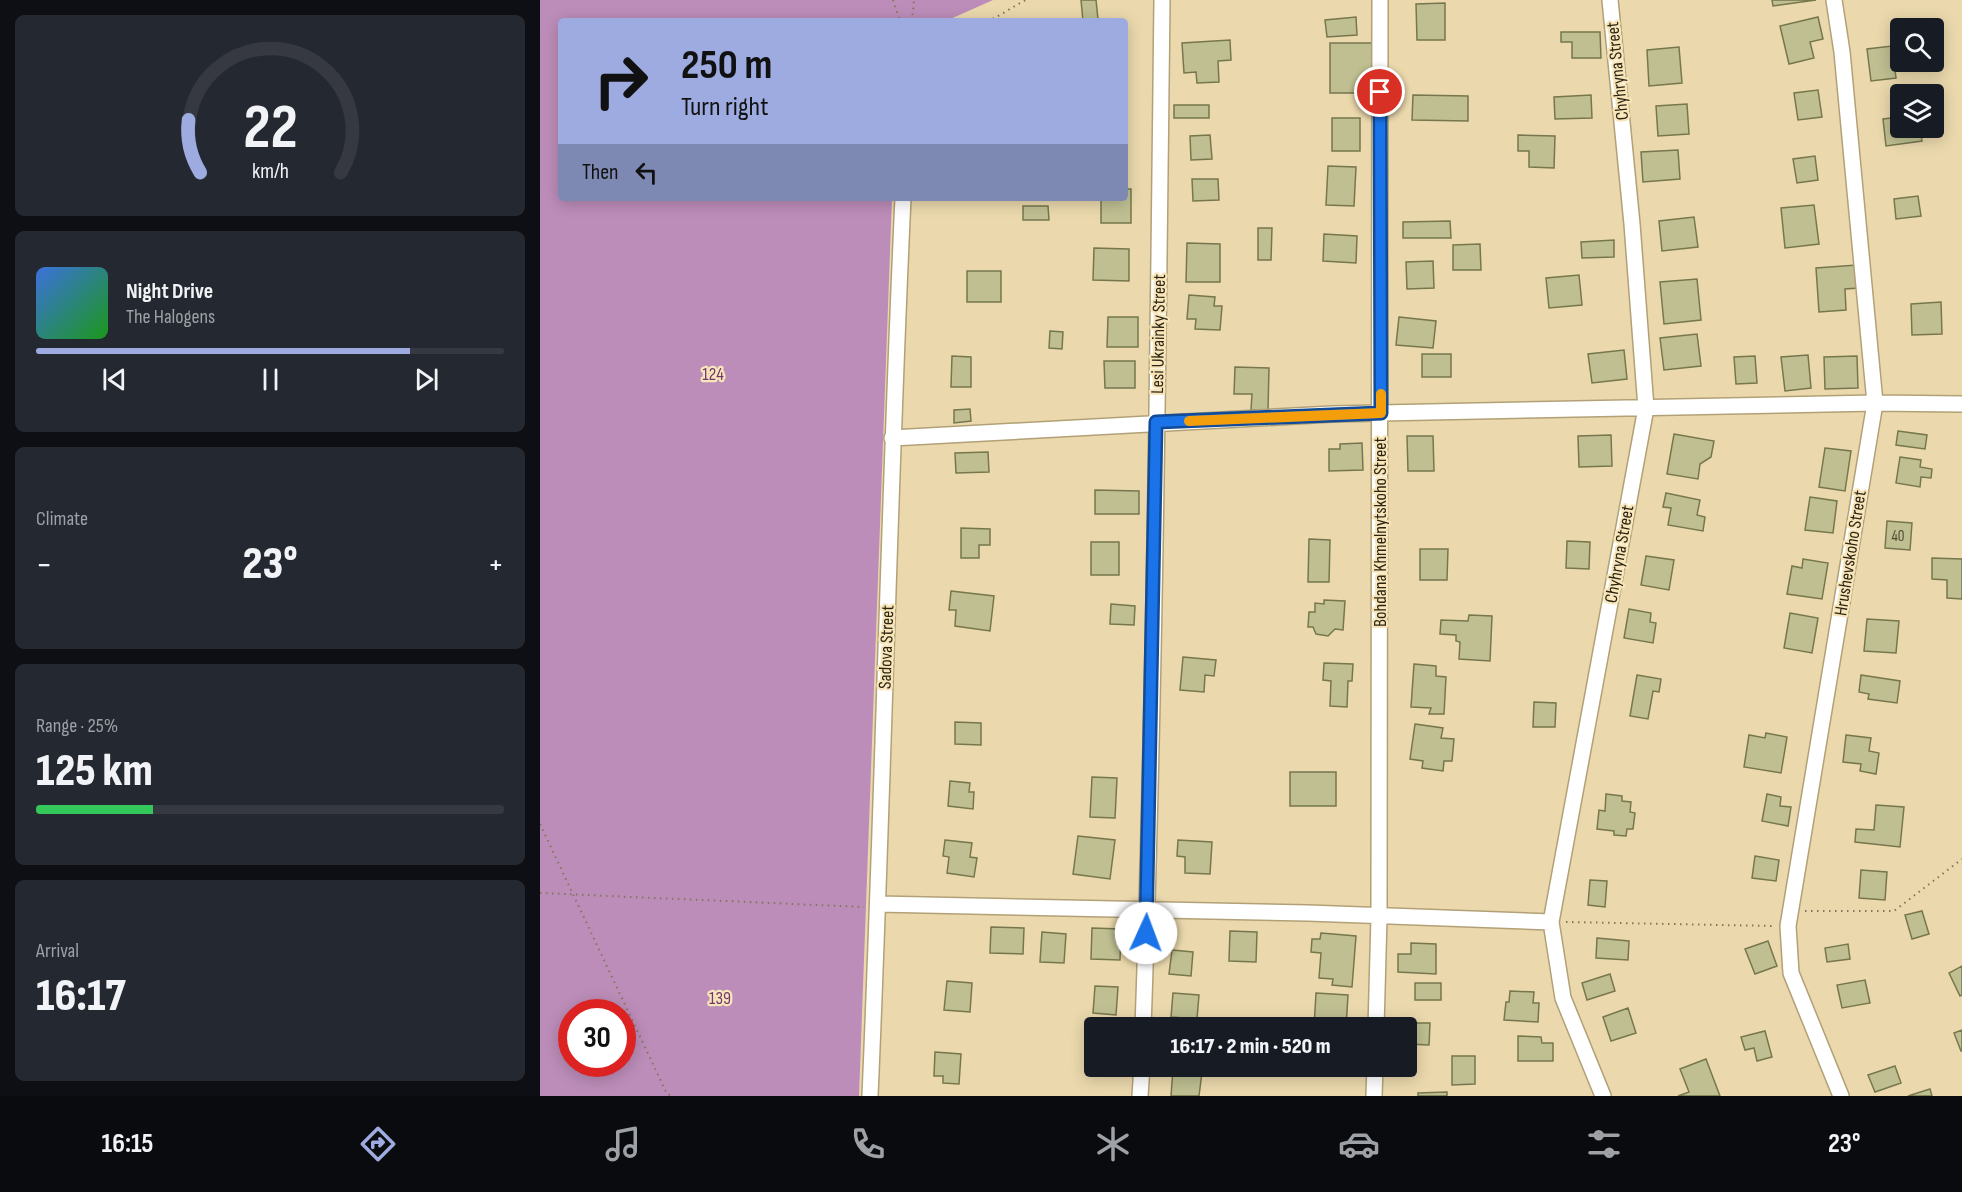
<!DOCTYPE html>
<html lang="en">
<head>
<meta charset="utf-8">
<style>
	:root { --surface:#171b24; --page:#242831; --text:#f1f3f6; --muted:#9ea1a6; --line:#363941; --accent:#9dabe0 }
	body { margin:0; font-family:"Sofia Sans Condensed",sans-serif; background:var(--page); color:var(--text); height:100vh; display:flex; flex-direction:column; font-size:22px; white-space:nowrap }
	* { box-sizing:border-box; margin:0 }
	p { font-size:20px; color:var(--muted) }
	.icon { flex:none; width:33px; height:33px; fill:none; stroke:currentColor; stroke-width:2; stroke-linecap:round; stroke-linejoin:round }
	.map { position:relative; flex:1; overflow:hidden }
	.drawer { display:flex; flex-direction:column; gap:15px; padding:15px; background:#0d0f14; width:540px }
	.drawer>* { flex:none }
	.top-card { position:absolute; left:18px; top:18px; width:570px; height:183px; border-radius:6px; box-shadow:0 3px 15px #0003; background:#9dabe0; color:#111; overflow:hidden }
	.controls { position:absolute; left:1350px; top:18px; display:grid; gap:12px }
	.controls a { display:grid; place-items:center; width:54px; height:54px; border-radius:6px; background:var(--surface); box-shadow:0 3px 15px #0003; font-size:30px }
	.speed { position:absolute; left:18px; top:999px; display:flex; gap:12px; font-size:30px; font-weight:700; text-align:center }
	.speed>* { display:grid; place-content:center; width:78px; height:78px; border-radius:50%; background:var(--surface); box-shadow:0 3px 15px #0003; line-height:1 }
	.speed .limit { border:9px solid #d22; background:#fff; color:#111 }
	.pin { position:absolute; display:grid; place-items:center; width:51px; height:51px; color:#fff; margin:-26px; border:3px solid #fff; border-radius:50%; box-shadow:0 2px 6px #0007 }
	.me { position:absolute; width:66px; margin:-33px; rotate:2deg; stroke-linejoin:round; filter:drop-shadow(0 0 4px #0008) }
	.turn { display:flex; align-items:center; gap:21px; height:126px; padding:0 24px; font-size:27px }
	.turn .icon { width:78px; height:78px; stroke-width:2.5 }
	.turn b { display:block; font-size:42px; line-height:51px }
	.then { display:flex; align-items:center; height:57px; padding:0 24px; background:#0003; gap:12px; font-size:22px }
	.big { font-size:45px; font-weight:800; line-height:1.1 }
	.drawer .card { flex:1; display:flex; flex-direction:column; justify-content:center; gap:9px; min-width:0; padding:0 21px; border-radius:9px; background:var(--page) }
	.drawer .dial { align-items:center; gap:0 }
	.dial svg { height:156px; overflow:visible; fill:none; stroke:var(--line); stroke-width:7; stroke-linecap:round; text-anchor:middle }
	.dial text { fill:var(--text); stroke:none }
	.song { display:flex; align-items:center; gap:18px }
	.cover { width:72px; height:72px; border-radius:9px; background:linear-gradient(135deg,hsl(220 70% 55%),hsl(120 70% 35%)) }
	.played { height:6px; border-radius:3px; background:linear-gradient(90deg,var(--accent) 80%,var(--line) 80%) }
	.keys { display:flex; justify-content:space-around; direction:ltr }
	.heat { display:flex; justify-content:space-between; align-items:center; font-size:33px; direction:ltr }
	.charge { height:9px; border-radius:4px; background:linear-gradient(90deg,#34c759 25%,var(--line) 0) }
	.trip { position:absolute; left:544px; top:1017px; width:333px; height:60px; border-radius:6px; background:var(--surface); box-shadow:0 3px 15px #0003; font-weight:800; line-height:60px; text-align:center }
	.tab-bar { display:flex; height:96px; justify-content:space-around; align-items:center; background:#090b0e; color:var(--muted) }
	.tab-bar .icon { width:42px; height:42px }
	.tab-bar .active { color:var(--accent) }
	.tab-bar b { font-size:27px; color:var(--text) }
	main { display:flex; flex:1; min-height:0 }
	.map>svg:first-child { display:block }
</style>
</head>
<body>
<main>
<section class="drawer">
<div class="card dial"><svg viewBox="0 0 100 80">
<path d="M14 69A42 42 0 1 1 86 69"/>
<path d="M14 69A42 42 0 0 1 8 42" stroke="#9dabe0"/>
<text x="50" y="56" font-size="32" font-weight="700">22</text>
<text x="50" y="72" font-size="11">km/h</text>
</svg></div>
<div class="card">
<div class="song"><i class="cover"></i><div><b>Night Drive</b><p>The Halogens</p></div></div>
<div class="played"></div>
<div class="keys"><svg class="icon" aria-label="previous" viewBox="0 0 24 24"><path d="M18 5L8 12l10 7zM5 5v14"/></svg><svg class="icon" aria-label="pause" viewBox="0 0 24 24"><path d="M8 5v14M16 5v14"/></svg><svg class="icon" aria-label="next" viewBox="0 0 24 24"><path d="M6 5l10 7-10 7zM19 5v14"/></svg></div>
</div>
<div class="card"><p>Climate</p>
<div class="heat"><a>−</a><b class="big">23°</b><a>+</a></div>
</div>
<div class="card"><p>Range · 25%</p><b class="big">125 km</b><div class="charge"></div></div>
<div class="card"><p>Arrival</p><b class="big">16:17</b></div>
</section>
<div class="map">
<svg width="1422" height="1096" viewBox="0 0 1422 1096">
	<rect width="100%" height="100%" fill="#ebd9ad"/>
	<path fill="#bc8db9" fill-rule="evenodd" d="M0,0H453L406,21H21V198H352L319,1096H0ZM32,1012H82V1064H32Z"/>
	<path fill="#bfbf92" stroke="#77774d" stroke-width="1.5" d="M541,0H556L558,19L543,21Z
		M1232,0H1276L1233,6Z
		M905,3V40H877L876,4Z
		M816,17L817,35L787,37L785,20Z
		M1278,17L1283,39L1270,42L1274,58L1249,64L1240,26Z
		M1021,32H1060L1061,58H1032V42H1021Z
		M690,40L691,60L678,61L679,82L657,83L656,72L644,73L642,43Z
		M790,43H832V79H819V93H790Z
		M1352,46L1356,78L1331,81L1327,49Z
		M1139,47L1142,83L1109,86L1107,50Z
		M1278,90L1282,117L1258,120L1254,93Z
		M873,95L928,96V121L872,120Z
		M1051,95L1052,118L1015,119L1014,97Z
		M1147,104L1149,134L1118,136L1116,106Z
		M634,105H669V118H634Z
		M1360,117V128H1380L1382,141L1346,146L1343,119Z
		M792,118H820V151H792Z
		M670,135L672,159L651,160L650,136Z
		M978,135L1015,136L1014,168L989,167V151H978Z
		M1138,150L1140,179L1103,182L1101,152Z
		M1275,156L1278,180L1257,183L1253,159Z
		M788,166L816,167L814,206L786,205Z
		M652,179H678L679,200L653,201Z
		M585,189H591V223H561V198H585Z
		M1378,196L1381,216L1356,219L1354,199Z
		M1274,205L1279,244L1245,248L1241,208Z
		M483,206H508L509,220H483Z
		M1154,217L1158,247L1122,251L1119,221Z
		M910,221L911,238H863V222Z
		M718,228H732L731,260H718Z
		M784,234L817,236L816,263L783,261Z
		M1074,240V257L1042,258L1041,242Z
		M647,243L680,244V282H646Z
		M940,244L941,270H913V245Z
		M554,248L589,249V281L553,280Z
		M893,261L894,288L867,289L866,262Z
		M1317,265L1319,288L1305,289L1306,310L1279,312L1276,268Z
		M427,271H461V302H427Z
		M1039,275L1042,305L1009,308L1006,278Z
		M1157,279L1161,320L1124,324L1120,282Z
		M649,295L675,297L674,306H682L680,330L655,329L656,319H647Z
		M1401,302L1402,334L1372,335L1371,304Z
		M568,317H598V347H567Z
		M859,317L896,321L893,348L856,345Z
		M510,331L523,332L522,349L509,348Z
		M1157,334L1161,366L1124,370L1120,338Z
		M1084,350L1087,379L1052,383L1048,354Z
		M882,354H911V377H882Z
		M1268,355L1271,388L1245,391L1241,357Z
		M412,356L431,357V387H411Z
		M1215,356L1217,383L1196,384L1194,357Z
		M1317,356L1318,388L1285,389L1284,357Z
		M564,361H595V388H565Z
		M695,367L729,368L728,410H711L712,394H694Z
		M430,409L431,421L414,423V410Z
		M1358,431L1387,435L1385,449L1356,445Z
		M1134,434L1174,441L1171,457L1160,464L1158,479L1127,474Z
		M1071,435L1072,466L1039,467L1038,436Z
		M867,436H893L894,471H868Z
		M822,443L823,470L789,471V449H800V444Z
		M1285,448L1311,451L1305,491L1279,487Z
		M448,452L449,472L416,473L415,453Z
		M1360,457L1381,460L1380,467L1392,469L1391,478L1381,477L1380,487L1356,483Z
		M555,490L599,491V514H555Z
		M1126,493L1160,500L1157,515L1165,517L1163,531L1128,525L1131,508L1123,507Z
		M1270,497L1297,501L1293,533L1265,530Z
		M1347,521L1372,523L1370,550L1345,548Z
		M421,528L450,529V545H439V558H421Z
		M769,539L790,540L789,582H768Z
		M1027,541L1050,542L1049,569L1026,568Z
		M551,542H579V575H551Z
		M880,549H908L907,580H880Z
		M1106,556L1134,560L1129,590L1101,585Z
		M1392,558L1422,559V599L1407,598V580L1392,579Z
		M1263,559L1288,563L1282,599L1247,594L1252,566L1262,568Z
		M411,591L454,596L450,631L415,626L416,610H409Z
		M784,600L805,601L803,630L795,629L788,636L776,634L773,627H768L769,612H775V603L784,604Z
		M571,604L595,606L594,625L570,624Z
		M1089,609L1111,613L1110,622L1116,623L1113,643L1084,638Z
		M1250,613L1278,618L1272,653L1244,648Z
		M929,615L952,616L950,661L919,659L920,642L916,641V635L900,634L901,620L928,621Z
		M1327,619L1359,621L1356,653L1324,651Z
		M643,657L676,660L674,676L665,675L664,692L640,690Z
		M784,663L813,664L812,681H808L807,707L790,706L791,681L783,680Z
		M874,664L896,666V676L906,677L904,714H889L891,708L871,707Z
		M1097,675L1121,679L1119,692L1113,691L1108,719L1090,716Z
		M1321,675L1360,681L1357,703L1328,699L1329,694L1319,692Z
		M994,702L1016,703L1015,727H993Z
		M415,722L441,723V745L415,744Z
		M875,724L903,728L901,738L914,739L912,761H904L903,771L882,768L883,761L870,759Z
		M1226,733L1247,737L1241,773L1204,767L1209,735L1225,738Z
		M1306,735L1331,738L1329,751L1339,753L1336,774L1320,771L1321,764L1303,762Z
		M750,772H796V806H750Z
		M552,777L577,778L575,818L550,817Z
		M410,781L430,783L429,792H434L433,809L408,806Z
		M1066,794L1082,796V801L1091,802L1090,812L1095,813L1093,829H1087L1086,836L1074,835V831L1057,829L1059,810L1065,811Z
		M1227,794L1241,797L1240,806L1251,807L1248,826L1222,821Z
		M1336,805L1364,807L1360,847L1315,842L1316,829L1334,830Z
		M538,836L575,840L570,879L533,874Z
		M405,840L432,843L430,857L437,858L434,877L407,873L409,857L403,856Z
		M638,840L672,842L670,874L645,873V857L637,856Z
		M1215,856L1239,860L1236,881L1212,878Z
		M1321,870L1347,872L1345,900L1319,898Z
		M1050,880L1067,881L1065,907L1048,905Z
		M1382,911L1389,934L1372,939L1365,915Z
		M451,927L484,928L483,954L450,953Z
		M552,928L581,929L580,960L551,959Z
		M690,931L717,932L716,962L689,961Z
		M502,932L526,934L524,963L500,962Z
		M781,933L816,936L812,987L792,985L793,979L779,978L781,953L771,952L772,939H780Z
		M1057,938L1089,941L1088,960L1056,958Z
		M1228,941L1237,966L1215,974L1205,949Z
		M871,943L896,944V974L858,972V954H871Z
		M1308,944L1310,959L1287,962L1285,948Z
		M632,950L653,952L651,976L629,974Z
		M1422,966V995L1420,996L1409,973Z
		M1070,974L1075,991L1047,1000L1042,983Z
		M1325,980L1330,1003L1302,1008L1297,985Z
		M407,981L432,983L430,1012L404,1010Z
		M875,983H901V1000H875Z
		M555,986L578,987L576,1015L553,1013Z
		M970,991L994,992L993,1003H999L998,1022L964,1020L966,1002H969Z
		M633,993L659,995L657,1019L631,1017Z
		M776,993L808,995L806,1028L774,1027Z
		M1088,1008L1096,1033L1071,1041L1063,1017Z
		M866,1023H890L889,1045L867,1044Z
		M1422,1030V1051H1421L1414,1033Z
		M1225,1031L1232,1057L1217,1061L1214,1048L1205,1050L1201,1037Z
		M978,1036L1001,1037L1002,1043H1013V1061H978Z
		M395,1052L421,1054L419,1084L403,1083V1076H394Z
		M912,1056H935V1084L912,1085Z
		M1166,1059L1180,1096H1138L1149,1092L1140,1069Z
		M1355,1066L1361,1083L1335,1092L1328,1075Z
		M633,1069L662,1072L659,1096H631Z
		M1390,1089L1392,1096H1368Z
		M907,1092V1096H878V1093Z"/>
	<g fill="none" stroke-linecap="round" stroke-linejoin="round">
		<defs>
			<path id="minor" d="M1294,0L1302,52L1335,403L1248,926L1251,973L1301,1096
				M352,438L792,414L1335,403L1422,404
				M338,904L768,913L1011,922
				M603,1028C615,685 618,342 622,0
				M836,1028L839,917L840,0
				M330,1096C343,797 349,497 363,198
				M600,1096L602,1066
				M834,1096L835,1066
				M1063,1096L1023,998L1011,922L1106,408L1092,224L1070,0"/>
		</defs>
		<use href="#minor" stroke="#b2a177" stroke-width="18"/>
		<path stroke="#83775a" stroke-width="2" stroke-dasharray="1.5 4.5" stroke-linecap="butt" d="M353,0L360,21
			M372,21L374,0
			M447,21C461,16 473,6 486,0
			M0,824L127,1094L133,1096
			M0,893L324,907
			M1265,911H1354L1422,859
			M1026,922L1233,926"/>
		<use href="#minor" stroke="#fff" stroke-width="15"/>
	</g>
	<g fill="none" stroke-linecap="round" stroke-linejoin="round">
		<defs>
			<path id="route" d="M606,933L616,422L841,413L840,92"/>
		</defs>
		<use href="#route" stroke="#114b97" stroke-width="15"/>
		<use href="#route" stroke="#1a73e8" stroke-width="10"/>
		<path stroke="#f59e0b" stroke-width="10" d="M649,421L841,413V394"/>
	</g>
	<g text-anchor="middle" stroke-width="4.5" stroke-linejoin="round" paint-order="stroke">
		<g font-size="15" fill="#504b33">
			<text x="1358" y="541">40</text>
		</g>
		<g font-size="18" fill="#2b2413" stroke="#f8e6ba">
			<text transform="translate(1077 71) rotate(-96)" y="6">Chyhryna Street</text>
			<text transform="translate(618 334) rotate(-89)" y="6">Lesi Ukrainky Street</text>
			<text transform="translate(840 532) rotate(-90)" y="6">Bohdana Khmelnytskoho Street</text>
			<text transform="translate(1310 553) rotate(-81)" y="6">Hrushevskoho Street</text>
			<text transform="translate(1079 554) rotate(-80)" y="6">Chyhryna Street</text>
			<text transform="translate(346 647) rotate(-88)" y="6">Sadova Street</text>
		</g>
		<g font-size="18" fill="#723770" stroke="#f8e6ba">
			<text x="173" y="380">124</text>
			<text x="180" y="1004">139</text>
		</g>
	</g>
</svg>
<div class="controls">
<a><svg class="icon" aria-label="search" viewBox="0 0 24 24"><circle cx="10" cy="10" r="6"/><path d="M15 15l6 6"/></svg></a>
<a><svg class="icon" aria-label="layers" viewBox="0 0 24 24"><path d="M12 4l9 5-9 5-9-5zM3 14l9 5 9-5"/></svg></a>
</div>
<div class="speed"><div class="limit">30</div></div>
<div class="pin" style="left:840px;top:92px;background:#d93025"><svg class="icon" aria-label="arrive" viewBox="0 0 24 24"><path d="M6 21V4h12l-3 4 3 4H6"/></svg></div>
<svg class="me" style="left:606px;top:933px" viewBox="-20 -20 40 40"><circle r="19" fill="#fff"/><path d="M0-13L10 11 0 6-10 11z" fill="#1a73e8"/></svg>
<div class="trip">16:17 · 2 min · 520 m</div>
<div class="top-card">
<div class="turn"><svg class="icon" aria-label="right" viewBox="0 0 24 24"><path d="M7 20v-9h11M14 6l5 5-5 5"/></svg><div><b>250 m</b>Turn right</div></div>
<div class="then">Then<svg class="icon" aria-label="left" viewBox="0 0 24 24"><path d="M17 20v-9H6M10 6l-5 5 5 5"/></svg></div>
</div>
</div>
</main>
<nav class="tab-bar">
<b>16:15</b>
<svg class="icon active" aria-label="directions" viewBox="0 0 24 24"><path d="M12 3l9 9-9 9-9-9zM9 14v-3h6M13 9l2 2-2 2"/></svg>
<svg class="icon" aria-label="music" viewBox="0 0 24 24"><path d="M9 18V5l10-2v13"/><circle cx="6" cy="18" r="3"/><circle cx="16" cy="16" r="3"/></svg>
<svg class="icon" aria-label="phone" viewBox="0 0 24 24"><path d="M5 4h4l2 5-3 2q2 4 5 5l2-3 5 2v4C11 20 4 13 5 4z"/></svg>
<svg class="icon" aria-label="climate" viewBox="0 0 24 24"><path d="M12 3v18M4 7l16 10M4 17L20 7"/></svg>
<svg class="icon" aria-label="car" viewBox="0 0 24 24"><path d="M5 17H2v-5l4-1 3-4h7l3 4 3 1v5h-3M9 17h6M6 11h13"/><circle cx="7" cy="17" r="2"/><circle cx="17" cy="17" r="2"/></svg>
<svg class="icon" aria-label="filters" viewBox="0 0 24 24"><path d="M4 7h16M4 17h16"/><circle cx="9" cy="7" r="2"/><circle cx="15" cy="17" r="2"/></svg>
<b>23°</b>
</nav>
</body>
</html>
